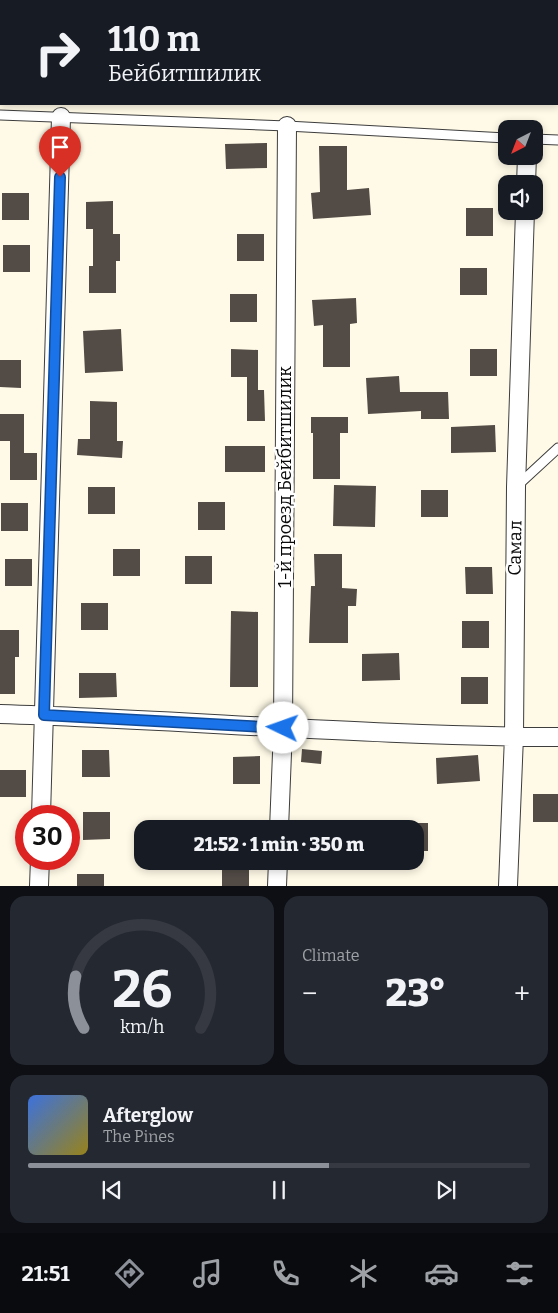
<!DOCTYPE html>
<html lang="en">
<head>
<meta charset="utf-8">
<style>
	:root { --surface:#171b24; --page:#242831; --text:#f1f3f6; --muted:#9ea1a6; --line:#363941; --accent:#8c9099 }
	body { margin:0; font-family:Bitter,serif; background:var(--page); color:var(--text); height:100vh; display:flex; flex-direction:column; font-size:19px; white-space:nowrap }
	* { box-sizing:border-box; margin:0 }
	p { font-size:16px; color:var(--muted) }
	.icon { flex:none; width:28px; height:28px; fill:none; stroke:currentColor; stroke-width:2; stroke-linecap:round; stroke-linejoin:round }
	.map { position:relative; height:886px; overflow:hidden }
	.sheet { display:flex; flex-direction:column; gap:10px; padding:10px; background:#0d0f14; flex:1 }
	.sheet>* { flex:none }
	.hud { position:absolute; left:0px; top:0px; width:559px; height:105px; box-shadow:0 2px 8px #0003; background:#171b24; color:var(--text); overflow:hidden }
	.needle { width:32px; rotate:222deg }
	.tools { position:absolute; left:498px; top:120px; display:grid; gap:10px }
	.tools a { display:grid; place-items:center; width:45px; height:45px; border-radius:10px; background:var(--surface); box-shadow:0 2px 8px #0003; font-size:25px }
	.speed { position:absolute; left:15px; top:805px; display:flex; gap:10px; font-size:25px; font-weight:700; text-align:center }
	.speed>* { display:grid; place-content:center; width:65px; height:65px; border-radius:50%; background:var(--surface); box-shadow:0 2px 8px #0003; line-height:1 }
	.speed .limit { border:8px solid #d22; background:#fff; color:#111 }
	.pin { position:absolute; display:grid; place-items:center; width:42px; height:42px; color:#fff; margin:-51px -21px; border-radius:50% 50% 50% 0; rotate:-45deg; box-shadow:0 0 5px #0007 }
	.pin .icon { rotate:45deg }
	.me { position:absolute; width:55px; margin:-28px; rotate:273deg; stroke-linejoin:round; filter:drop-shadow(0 0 4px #0008) }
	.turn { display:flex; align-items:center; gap:18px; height:105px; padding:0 25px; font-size:22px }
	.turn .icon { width:65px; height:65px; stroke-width:2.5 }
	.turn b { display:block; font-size:35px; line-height:42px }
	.big { font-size:38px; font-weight:800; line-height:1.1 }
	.sheet .card { flex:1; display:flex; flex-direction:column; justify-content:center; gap:8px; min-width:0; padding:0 18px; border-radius:15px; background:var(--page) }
	.sheet .dial { align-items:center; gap:0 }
	.dial svg { height:130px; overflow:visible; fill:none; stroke:var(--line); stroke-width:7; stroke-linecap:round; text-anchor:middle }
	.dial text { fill:var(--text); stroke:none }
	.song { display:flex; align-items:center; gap:15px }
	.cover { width:60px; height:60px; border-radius:8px; background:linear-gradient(135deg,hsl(220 70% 55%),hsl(50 70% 35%)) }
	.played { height:5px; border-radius:2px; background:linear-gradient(90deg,var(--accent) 60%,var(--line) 60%) }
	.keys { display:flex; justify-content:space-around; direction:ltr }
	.heat { display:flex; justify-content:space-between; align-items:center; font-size:28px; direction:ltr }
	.sheet .tiles { flex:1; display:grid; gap:10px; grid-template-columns:1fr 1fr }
	.card:last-child { grid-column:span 2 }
	.trip { position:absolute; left:134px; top:820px; width:290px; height:50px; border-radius:15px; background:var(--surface); box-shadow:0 2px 8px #0003; font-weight:800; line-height:50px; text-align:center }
	.tabs { display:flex; height:80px; justify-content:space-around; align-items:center; background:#090b0e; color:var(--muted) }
	.tabs .icon { width:35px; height:35px }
	.tabs .on { color:var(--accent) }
	.tabs b { font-size:22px; color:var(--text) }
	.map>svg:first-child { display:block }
</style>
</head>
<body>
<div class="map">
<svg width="558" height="886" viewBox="0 0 558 886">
	<rect width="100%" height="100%" fill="#fffae7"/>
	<path fill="#524b46" d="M267,143V168L226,169L225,144Z
		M319,146H347V190L369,188L371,215L313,219L311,193L320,192Z
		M2,193H29V220H2Z
		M113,201V234H120V261H116V293H89V266H93V229H86V202Z
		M466,208H493V236H466Z
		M237,234H264V261H237Z
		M3,245H30V272H3Z
		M460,268H487V295H460Z
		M230,294H257V322H230Z
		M356,298L357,323L350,324V367H323V325L314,326L312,300Z
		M121,329L123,371L85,373L83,331Z
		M231,349L258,350V390H264L265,421H247V377H231Z
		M470,349H497V376H470Z
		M0,360H21V388L0,387Z
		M399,376L400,392H448L449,419H421V411L368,414L366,378Z
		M90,401L117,402V441H123L122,458L77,455L78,439H90Z
		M0,414H24V453H37V480H10V441H0Z
		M311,417H348V433H340V479H313V433H311Z
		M495,425L496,452L451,453V427Z
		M225,446H265V472H225Z
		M334,485L376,486L375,527L333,526Z
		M88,487H115V514H88Z
		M421,490H448V517H421Z
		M198,502H225V530H198Z
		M1,503H28V531H1Z
		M113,549H140V576H113Z
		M314,554H342V588L357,589L356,606H348V643H309L311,586H315Z
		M185,556H212V584H185Z
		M5,559H32V586H5Z
		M465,567H492L493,594H466Z
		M81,603H108V630H81Z
		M231,611L258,612V687H230Z
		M462,621H489V648H462Z
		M0,630H19V657H15V694H0Z
		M399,653L400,680L362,681V654Z
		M79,673H116L117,697L79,698Z
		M461,677H488V704H461Z
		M302,749L322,751L321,764L301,762Z
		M82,750H109L110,777H82Z
		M478,755L480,781L437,784L436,758Z
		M260,756V784H233V757Z
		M0,770H26V797H0Z
		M533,794H558V822H533Z
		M83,812H110V839L83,840Z
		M415,823H428V851H415Z
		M222,867H249V886H222Z
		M77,874H104V886H77Z"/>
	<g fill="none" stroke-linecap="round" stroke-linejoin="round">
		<defs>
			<path id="service" d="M0,115L287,126L506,138
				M534,139L558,140
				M518,485L558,448"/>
			<path id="minor" d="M526,184L527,156
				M0,714C186,720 372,736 558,737
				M41,816L61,117
				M279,829L283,728L287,126
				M39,886L40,859
				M277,886L278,861
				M508,886L514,736L516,487L525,211"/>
		</defs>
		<use href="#service" stroke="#3d3d3d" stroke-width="11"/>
		<use href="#minor" stroke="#3d3d3d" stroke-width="20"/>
		<use href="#service" stroke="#fff" stroke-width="9"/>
		<use href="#minor" stroke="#fff" stroke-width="18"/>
	</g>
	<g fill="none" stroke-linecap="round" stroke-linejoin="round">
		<defs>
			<path id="route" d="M60,177L44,715L283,728"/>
		</defs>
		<use href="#route" stroke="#114b97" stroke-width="12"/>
		<use href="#route" stroke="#1a73e8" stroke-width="9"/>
	</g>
	<g text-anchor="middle" stroke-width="5" stroke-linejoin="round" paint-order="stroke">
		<g font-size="18" fill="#0a0a0a" stroke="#fff">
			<text transform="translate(285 477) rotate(-90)" y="6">1-й проезд Бейбитшилик</text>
			<text transform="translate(515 548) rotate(-89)" y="6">Самал</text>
		</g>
	</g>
</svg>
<div class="tools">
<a><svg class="needle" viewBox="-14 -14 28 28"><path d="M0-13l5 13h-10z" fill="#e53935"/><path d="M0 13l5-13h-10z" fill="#9ea1a6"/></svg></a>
<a><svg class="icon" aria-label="sound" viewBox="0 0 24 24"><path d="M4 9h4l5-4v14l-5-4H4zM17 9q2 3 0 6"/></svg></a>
</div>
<div class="speed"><div class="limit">30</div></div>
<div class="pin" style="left:60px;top:177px;background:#d93025"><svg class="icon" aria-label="arrive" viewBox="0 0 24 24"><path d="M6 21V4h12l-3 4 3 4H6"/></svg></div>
<svg class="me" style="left:283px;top:728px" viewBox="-20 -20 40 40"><circle r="19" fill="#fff"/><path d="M0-13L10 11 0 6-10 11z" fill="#1a73e8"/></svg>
<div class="trip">21:52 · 1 min · 350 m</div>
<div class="hud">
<div class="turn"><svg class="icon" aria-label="right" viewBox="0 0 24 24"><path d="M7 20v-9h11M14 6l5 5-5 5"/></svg><div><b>110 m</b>Бейбитшилик</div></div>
</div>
</div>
<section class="sheet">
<div class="tiles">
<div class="card dial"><svg viewBox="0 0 100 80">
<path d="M14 69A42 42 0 1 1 86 69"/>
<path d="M14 69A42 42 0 0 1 9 37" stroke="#8c9099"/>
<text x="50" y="56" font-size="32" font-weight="700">26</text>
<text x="50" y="72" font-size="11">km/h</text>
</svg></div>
<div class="card"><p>Climate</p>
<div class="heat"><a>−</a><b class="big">23°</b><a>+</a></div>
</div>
<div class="card">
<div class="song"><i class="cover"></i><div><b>Afterglow</b><p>The Pines</p></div></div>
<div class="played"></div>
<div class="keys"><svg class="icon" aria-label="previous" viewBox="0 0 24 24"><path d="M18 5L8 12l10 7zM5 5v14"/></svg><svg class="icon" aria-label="pause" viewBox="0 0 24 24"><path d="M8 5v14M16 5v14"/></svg><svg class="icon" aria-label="next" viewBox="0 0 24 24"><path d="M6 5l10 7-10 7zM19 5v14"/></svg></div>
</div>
</div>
</section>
<nav class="tabs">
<b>21:51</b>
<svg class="icon on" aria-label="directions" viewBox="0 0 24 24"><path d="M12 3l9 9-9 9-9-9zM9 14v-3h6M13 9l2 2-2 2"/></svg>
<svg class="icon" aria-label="music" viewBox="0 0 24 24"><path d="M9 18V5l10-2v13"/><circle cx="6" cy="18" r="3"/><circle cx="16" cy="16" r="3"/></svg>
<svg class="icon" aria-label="phone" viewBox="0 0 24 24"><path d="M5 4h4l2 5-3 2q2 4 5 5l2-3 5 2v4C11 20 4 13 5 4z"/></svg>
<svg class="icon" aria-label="climate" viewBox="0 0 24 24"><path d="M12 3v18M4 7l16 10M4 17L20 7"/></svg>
<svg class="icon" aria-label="car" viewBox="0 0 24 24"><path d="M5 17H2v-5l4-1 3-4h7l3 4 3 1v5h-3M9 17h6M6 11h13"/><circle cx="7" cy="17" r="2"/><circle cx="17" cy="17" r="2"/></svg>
<svg class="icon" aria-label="filters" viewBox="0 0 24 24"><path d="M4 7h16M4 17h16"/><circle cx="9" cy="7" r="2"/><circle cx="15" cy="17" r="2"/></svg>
</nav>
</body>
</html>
